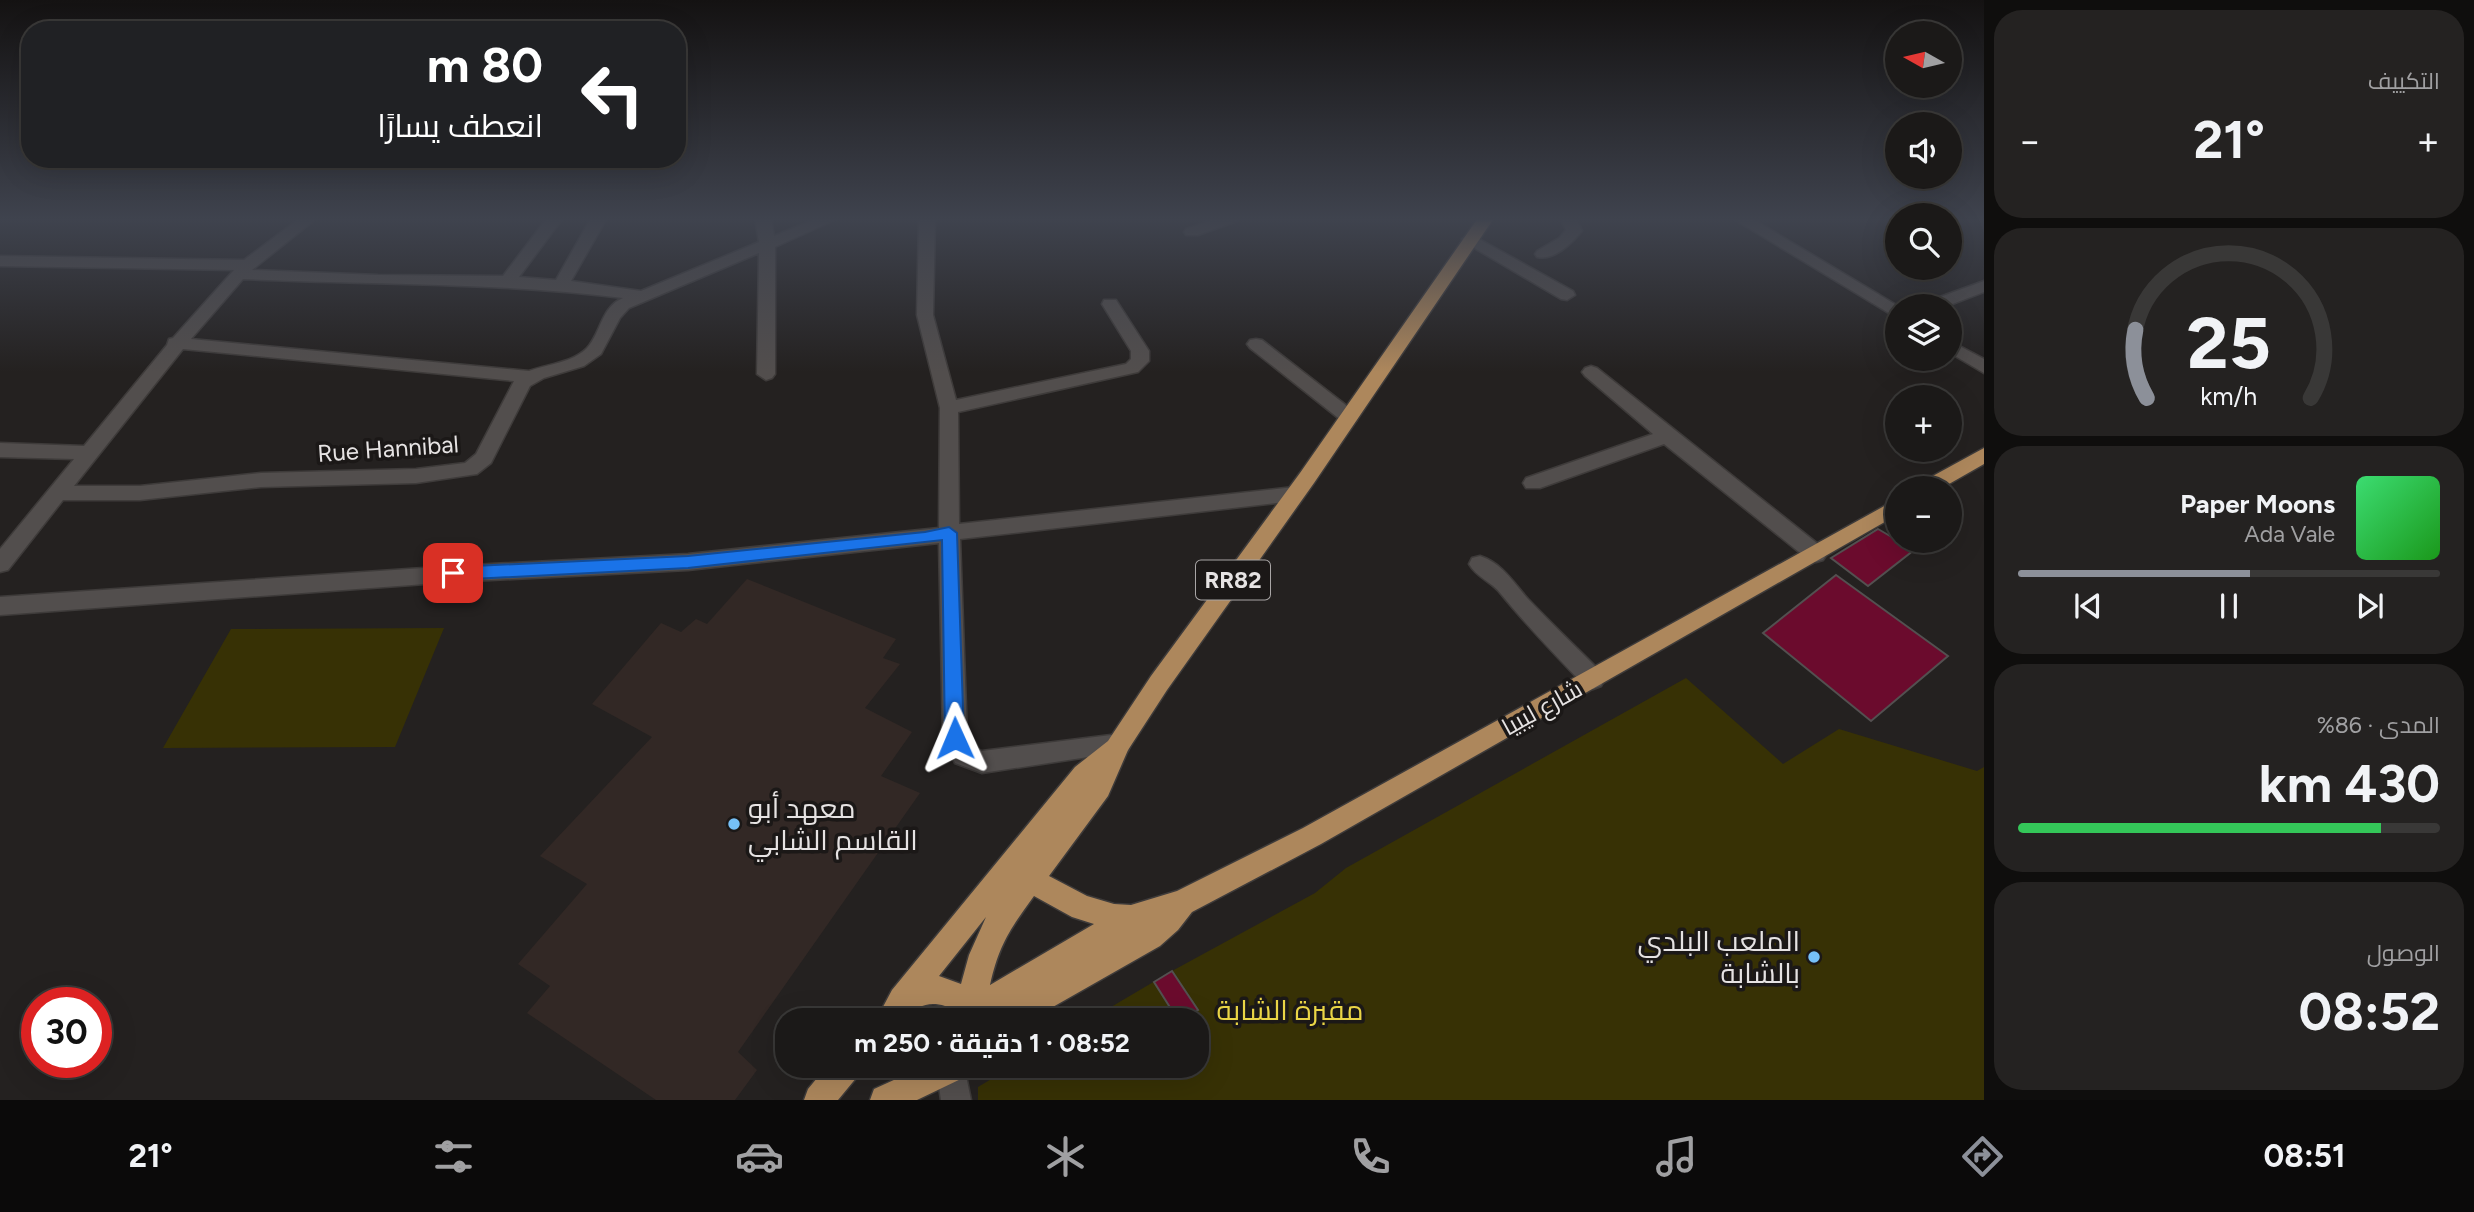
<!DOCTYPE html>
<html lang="ar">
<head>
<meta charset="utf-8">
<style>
	:root { --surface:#1b1918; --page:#242221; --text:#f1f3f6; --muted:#a0a0a2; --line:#393837; --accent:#8c9099 }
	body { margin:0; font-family:Figtree,Cairo,sans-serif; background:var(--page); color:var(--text); direction:rtl; height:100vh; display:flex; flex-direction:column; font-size:26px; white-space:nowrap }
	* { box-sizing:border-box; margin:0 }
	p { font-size:23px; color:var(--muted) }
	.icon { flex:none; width:38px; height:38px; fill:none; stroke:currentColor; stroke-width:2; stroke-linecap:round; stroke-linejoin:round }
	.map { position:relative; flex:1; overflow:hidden; direction:ltr }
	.details { display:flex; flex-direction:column; gap:10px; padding:10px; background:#0f0e0d; width:490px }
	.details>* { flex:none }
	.guide { position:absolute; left:21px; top:21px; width:665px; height:147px; border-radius:28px; box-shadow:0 7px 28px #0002,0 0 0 2px var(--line); direction:rtl; background:#202124; color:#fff; overflow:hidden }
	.needle { width:46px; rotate:278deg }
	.controls { position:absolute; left:1885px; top:21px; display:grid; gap:14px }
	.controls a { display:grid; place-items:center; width:77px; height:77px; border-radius:50%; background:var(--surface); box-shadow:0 7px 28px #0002,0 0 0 2px var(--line); font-size:35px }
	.speed { position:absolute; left:21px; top:987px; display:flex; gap:14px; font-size:35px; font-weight:700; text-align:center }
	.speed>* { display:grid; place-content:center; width:91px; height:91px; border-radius:50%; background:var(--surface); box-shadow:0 7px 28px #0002,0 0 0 2px var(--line); line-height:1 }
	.speed .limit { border:10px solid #d22; background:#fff; color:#111 }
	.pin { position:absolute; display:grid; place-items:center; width:60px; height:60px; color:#fff; margin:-30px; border-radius:14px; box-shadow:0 4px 10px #0006 }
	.me { position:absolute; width:77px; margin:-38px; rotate:359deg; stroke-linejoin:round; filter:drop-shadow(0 0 5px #0008) }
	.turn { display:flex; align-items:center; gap:24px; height:147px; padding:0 28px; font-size:32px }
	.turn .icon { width:91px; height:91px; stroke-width:2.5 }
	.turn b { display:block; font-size:49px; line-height:60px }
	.big { font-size:52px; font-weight:700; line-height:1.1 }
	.details .card { flex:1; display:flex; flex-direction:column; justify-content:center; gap:10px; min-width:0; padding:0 24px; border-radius:28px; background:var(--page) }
	.details .dial { align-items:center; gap:0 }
	.dial svg { height:182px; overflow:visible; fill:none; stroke:var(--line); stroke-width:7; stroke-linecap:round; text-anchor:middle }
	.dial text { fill:var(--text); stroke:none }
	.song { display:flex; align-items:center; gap:21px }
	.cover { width:84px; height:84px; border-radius:10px; background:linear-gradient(135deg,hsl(140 70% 55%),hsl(120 70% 35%)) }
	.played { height:7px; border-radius:4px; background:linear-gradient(90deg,var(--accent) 55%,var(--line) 55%) }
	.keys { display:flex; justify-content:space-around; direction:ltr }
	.heat { display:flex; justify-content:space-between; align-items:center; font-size:38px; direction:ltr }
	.charge { height:10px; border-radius:5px; background:linear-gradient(90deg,#34c759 86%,var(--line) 0) }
	.trip { position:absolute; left:775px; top:1008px; width:434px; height:70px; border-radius:28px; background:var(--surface); box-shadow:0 7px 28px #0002,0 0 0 2px var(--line); font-weight:700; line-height:70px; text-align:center; direction:rtl }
	.menu { display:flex; height:112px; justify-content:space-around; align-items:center; background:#0b0a0a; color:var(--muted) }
	.menu .icon { width:49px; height:49px }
	.menu .on { color:var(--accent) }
	.menu b { font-size:32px; color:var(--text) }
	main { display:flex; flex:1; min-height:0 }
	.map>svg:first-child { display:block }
</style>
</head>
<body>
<main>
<section class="details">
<div class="card"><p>التكييف</p>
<div class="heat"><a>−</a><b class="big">21°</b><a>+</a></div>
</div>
<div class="card dial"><svg viewBox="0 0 100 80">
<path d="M14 69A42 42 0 1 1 86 69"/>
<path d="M14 69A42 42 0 0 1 9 39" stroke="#8c9099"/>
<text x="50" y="56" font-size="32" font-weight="700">25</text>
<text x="50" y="72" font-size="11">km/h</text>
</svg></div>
<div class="card">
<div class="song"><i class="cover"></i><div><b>Paper Moons</b><p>Ada Vale</p></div></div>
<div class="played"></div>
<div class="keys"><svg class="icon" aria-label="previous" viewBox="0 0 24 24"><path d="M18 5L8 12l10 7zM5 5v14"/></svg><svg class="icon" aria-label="pause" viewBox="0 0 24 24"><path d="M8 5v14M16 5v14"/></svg><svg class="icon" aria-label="next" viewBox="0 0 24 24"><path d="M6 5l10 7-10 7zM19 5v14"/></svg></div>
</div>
<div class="card"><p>المدى · 86%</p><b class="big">430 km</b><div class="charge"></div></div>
<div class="card"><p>الوصول</p><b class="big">08:52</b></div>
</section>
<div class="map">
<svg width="1984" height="1100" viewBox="0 0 1984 1100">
	<rect width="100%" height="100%" fill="#242120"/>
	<path fill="#322825" d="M747,579L896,639L883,658L900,664L865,708L912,732L881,776L920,793L738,1052L757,1070L735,1100H656L527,1013L550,986L518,964L587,884L540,856L652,737L592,704L661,623L681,632L696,619L707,624Z"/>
	<path fill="#373105" d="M444,628L395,747L163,748L231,629Z
		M1686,678L1783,764L1839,729L1977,771L1984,767V1100H978V1087L1013,1066H1197V1020H1089L1172,971L1315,893L1346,868Z"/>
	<path fill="#6b0b2d" stroke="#535050" stroke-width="2" d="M1878,529L1914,550L1868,586L1831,558Z
		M1836,575L1948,656L1871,721L1763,633Z
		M1172,971L1198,1010L1181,1020H1178L1154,982Z"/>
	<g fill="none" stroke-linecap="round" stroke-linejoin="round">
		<defs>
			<path id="minor" d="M300,218H317L252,270L378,275L503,276L547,218H563L519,277L556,280L591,218H607L571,281L641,291L759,242L755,218H771L774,236L818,218H839L775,247V374L772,378L766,380L757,374L759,253L629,308L620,318L601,354L584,366L544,378L530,386L491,463L477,474L416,483L261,487L140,500H63L8,570L0,572V549L74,459L0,457V443L84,446L167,345L169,339L173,338L234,270L0,266V256L244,260ZM243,279C370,285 497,282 623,298C601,307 601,333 587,348C572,363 548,364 529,371L191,339ZM183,349L514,381L476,454L465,463L416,469L261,473L140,486H74Z
				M919,218H935L933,315L956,400L1126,364L1131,359V351L1102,304L1104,300H1116L1149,351V361L1138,372L958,412L959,524L1294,487L1301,489L1304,494L1301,499L1294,501L960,539L967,737L973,747L982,751L1119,734L1128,737L1131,744L1128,751L982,773L955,763L943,738L939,543L688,570L453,582L0,615V597L453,566L688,554L939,528L940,408L917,315Z
				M1218,218H1240L1237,221L1198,235H1186L1184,232L1186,229Z
				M1560,218H1576L1582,231C1572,243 1554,261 1537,257L1535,254L1537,251L1559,238L1566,230Z
				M1732,218H1751L1898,306L1897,318Z
				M1470,234L1573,291L1575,295L1567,300L1561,299L1464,242L1462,239Z
				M1984,281V292L1947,306H1924L1926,302Z
				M1256,339L1262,340L1356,413L1358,417L1356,421H1342L1250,348L1247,344L1250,340Z
				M1950,341L1984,359V373L1950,353Z
				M1591,366L1597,368L1823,548L1827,554L1823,560L1816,562L1809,560L1664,444L1540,488H1526L1523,483L1526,478L1653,434L1585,376L1582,372L1585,368Z
				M1480,556C1502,563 1514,583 1528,599C1552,624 1577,648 1601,672L1605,679L1601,686L1593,689L1585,686C1556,656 1527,626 1501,594C1492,582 1476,577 1469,564L1472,558Z
				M936,1066H964L971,1100H941Z"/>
			<path id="major" d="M1478,218H1494L1314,483L1167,690L1128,750L1108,796L1049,876L1087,896L1114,904L1131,905L1177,891L1303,828L1897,499V515L1321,844L1192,912L1178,930L1160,946L1030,1020H956L945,1006C928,1001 916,1006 906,1020H876L892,990L1075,767L1108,741L1151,676L1300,473ZM1034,896L1072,917L1094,924L990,985C999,945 1010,929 1034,896ZM986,917L969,955L961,984L939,976Z
				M1984,448V464L1942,488H1917L1920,483Z
				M827,1066H861L857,1077L838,1100H804L808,1089Z
				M888,1066H969L965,1077L917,1100H870L874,1089L896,1079Z"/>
		</defs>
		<use href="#minor" stroke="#3e3b3a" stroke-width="3"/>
		<use href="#major" stroke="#3e3b3a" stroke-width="3"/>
		<use href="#minor" fill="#524e4d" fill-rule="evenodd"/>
		<use href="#major" fill="#ad875c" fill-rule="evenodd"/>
	</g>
	<linearGradient id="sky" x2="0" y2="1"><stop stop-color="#141212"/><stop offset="0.59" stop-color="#3f434e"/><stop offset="1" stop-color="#3f434e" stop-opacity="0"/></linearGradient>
	<rect width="1984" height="372" fill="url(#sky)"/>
	<path fill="#1a73e8" stroke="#114b97" stroke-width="2" d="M949,527L957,533L964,738L961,744L955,746L948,744L945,738L942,540L688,568L453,580L445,573L453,567L688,556L925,532Z"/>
	<g fill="#76c0f7" stroke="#1b1817" stroke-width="2.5">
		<circle cx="734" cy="824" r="7"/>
		<circle cx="1814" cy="957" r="7"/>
	</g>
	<g text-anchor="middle" stroke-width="7" stroke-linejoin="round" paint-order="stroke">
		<rect fill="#1b1817" stroke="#a9a6a6" stroke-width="2" x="1196" y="560.5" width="74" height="39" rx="5"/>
		<g font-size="23" font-weight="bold" fill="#e6e3e3">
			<text x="1233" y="588">RR82</text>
		</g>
		<g font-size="24" fill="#e6e3e3" stroke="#1b1817">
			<text transform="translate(388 449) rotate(-4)" y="8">Rue Hannibal</text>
			<text transform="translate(1542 708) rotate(-29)" y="8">شارع ليبيا</text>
		</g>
		<g font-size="28" fill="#e6e3e3" stroke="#1b1817" text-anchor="start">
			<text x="748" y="818">معهد أبو<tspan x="748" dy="32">القاسم الشابي</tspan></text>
			<text x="1800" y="951" text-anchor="end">الملعب البلدي<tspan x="1800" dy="32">بالشابة</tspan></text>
		</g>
		<g font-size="28" fill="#ead546" stroke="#1b1817">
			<text x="1290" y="1020">مقبرة الشابة</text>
		</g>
	</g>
</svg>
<div class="controls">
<a><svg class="needle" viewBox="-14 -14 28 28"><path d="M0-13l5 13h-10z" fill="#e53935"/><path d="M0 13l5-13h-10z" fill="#a0a0a2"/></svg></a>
<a><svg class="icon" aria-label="sound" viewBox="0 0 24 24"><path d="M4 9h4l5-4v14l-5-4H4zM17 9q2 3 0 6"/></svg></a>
<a><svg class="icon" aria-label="search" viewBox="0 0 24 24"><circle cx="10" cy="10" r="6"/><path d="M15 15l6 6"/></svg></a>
<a><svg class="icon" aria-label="layers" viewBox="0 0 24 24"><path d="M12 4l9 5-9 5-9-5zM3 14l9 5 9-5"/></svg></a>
<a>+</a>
<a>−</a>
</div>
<div class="speed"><div class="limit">30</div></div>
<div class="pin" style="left:453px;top:573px;background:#d93025"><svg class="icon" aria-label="arrive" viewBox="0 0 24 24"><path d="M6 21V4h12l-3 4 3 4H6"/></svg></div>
<svg class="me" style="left:955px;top:738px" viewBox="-20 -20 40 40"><path d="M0-17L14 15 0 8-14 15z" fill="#1a73e8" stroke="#fff" stroke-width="4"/></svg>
<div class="trip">08:52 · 1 دقيقة · 250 m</div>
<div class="guide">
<div class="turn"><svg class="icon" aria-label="left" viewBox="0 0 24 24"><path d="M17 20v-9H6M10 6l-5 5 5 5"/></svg><div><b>80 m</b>انعطف يسارًا</div></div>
</div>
</div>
</main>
<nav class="menu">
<b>08:51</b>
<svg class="icon on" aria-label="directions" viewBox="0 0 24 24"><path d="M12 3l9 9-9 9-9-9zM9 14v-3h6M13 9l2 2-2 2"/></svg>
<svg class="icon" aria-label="music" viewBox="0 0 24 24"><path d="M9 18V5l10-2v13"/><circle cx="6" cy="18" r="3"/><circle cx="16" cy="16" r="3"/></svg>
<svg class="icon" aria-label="phone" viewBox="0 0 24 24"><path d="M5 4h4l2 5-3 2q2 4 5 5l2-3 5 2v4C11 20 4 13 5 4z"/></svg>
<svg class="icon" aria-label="climate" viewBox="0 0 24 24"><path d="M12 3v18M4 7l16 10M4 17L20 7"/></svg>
<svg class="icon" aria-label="car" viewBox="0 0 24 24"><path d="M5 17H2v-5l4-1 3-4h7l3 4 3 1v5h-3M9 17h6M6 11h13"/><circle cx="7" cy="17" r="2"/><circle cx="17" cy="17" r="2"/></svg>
<svg class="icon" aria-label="filters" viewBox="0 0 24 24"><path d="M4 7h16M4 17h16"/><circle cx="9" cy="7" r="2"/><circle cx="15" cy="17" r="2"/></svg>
<b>21°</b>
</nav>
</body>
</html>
